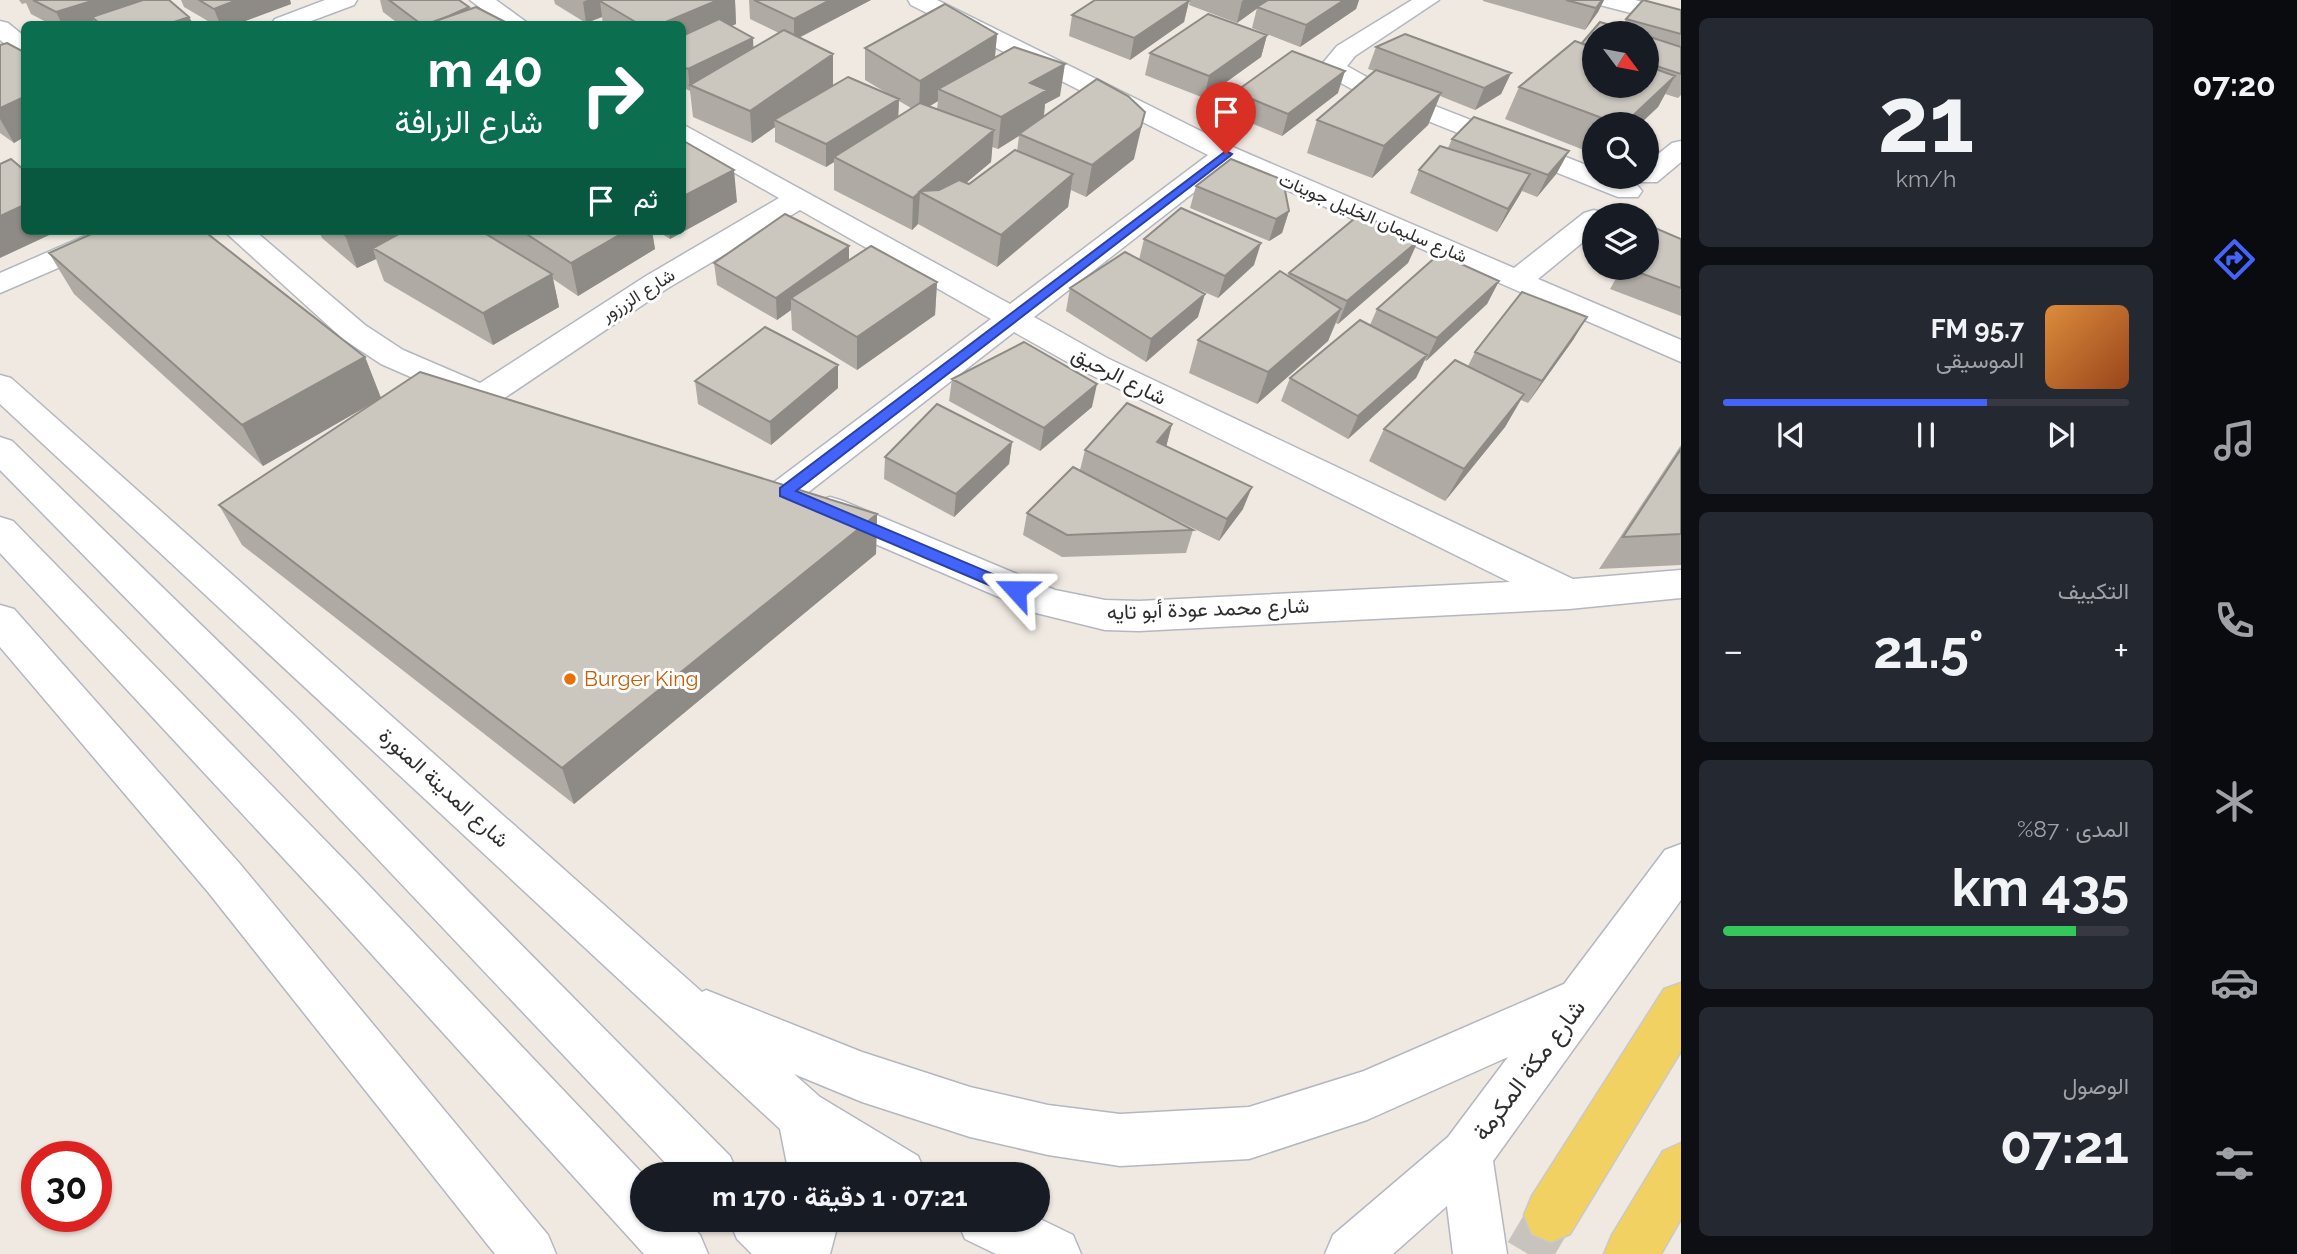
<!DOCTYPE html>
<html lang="ar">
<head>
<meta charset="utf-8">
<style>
	:root { --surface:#171b24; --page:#242831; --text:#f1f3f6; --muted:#9ea1a6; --line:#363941; --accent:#4264fb }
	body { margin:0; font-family:Raleway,Vazirmatn,sans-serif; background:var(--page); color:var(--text); direction:rtl; height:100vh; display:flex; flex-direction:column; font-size:26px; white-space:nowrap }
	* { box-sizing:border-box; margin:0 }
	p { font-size:23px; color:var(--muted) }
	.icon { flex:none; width:38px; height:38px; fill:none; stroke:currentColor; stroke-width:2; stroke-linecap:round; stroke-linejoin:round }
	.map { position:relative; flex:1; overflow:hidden; direction:ltr }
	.details { display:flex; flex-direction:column; gap:18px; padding:18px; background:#0d0f14; width:490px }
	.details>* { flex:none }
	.hud { position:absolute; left:21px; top:21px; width:665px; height:214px; border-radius:10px; box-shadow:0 2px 5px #0004; direction:rtl; background:#0b6e4f; color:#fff; overflow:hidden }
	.needle { width:46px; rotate:122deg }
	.controls { position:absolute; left:1582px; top:21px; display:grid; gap:14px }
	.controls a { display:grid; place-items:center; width:77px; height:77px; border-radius:50%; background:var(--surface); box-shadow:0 2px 5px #0004; font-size:35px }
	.speed { position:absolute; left:21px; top:1141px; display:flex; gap:14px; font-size:35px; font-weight:700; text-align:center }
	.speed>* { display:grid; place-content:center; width:91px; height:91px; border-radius:50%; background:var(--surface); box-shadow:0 2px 5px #0004; line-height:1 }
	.speed .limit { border:10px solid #d22; background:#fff; color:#111 }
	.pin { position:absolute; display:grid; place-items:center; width:60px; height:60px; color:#fff; margin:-72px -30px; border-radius:50% 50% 50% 0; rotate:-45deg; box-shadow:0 0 7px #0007 }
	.pin .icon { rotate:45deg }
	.me { position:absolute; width:77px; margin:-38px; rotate:294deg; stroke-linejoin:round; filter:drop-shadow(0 0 5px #0008) }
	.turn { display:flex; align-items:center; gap:24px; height:147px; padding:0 28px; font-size:32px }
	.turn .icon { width:91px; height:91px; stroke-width:2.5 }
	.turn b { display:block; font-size:49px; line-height:60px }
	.then { display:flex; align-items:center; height:66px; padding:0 28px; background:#0003; gap:14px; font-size:26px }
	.big { font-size:52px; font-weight:700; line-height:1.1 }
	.details .tile { flex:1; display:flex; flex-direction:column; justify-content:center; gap:10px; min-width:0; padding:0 24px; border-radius:10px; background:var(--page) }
	.details .dial { align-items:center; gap:0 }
	.dial b { font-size:91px; line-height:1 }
	.song { display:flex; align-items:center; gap:21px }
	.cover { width:84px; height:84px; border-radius:10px; background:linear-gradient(135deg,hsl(30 70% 55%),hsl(20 70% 35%)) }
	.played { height:7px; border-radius:4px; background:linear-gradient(90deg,var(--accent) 65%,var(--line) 65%) }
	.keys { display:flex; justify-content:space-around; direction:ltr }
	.heat { display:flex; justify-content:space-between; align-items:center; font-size:38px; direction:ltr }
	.charge { height:10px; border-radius:5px; background:linear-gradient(90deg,#34c759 87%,var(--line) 0) }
	.trip { position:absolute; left:630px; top:1162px; width:420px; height:70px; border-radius:35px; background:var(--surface); box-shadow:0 2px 5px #0004; font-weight:700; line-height:70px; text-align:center; direction:rtl }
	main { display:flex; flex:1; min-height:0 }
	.tabs { display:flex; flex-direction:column; width:126px; justify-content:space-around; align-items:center; background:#090b0e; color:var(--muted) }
	.tabs .icon { width:49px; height:49px }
	.tabs .on { color:var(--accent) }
	.tabs b { font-size:32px; color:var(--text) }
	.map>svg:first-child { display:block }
</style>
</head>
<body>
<main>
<nav class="tabs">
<b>07:20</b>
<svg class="icon on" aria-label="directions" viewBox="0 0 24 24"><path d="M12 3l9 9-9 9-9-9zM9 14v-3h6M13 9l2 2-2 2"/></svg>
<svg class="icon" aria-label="music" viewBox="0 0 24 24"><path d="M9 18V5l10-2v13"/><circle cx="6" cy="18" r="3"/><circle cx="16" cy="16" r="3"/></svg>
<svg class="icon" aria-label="phone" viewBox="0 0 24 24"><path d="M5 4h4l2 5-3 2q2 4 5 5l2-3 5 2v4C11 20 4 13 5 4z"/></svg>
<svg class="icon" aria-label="climate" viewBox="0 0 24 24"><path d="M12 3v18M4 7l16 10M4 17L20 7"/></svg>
<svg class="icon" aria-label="car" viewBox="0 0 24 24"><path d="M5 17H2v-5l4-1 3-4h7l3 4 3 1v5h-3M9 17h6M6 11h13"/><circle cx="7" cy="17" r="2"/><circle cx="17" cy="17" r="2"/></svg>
<svg class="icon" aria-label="filters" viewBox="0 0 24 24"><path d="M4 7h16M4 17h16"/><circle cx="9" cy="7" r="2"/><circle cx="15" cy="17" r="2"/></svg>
</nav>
<section class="details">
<div class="tile dial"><b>21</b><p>km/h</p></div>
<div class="tile">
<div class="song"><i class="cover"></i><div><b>95.7 FM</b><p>الموسيقى</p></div></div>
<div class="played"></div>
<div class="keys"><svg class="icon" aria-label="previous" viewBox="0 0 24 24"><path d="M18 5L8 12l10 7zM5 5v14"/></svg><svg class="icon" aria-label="pause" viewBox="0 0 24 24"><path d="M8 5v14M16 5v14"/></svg><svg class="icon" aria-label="next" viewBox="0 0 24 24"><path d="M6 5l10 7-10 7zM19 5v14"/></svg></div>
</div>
<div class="tile"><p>التكييف</p>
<div class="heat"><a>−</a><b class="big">21.5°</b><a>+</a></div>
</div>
<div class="tile"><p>المدى · 87%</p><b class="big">435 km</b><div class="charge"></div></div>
<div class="tile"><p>الوصول</p><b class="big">07:21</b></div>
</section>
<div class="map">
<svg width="1681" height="1254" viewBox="0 0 1681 1254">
	<rect width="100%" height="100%" fill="#efe9e1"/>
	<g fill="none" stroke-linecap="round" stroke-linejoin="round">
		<path stroke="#c8c4bd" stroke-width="47" stroke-dasharray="47 24" stroke-linecap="butt" d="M1528,1254L1551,1215"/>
		<defs>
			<path id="street" d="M325,0H357L354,5L303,24H271L275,19Z
				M470,0H496L529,24H502Z
				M908,0H937L1235,148L1514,268L1584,213L1594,210L1604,213L1606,215H1594V233L1538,279L1681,340V362L1229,165L1034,317L1107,358L1573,579L1681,570V598L1569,609L1139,631L1105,630L1036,613L817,519L812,510L817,501L830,497L843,501L1055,590L1105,600L1139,601L1510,582L1085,372L1014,332L797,501L785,505L773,501L767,492L773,483L991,319L800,210L668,288L494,405L482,408L381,364L343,339L224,231H255L365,325L403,350L480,383L646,276L779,198L682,143V124L1010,304L1208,155L911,5Z
				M1412,0H1439L1355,56L1347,66L1381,85L1594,168V177C1611,177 1632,176 1642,191L1638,197H1618L1363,95L1326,75L1322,64L1337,46Z
				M1597,0H1635L1681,12V26L1600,5Z
				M0,21L8,23L24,36V54L15,52L0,40Z
				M1681,141V162L1657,182H1637L1634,177H1647V163L1672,143Z
				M96,231H134L130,237L0,293V273Z"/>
			<path id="secondary" d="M0,375L11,378L702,992L706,990L862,1052L970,1087L1048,1105L1120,1114L1249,1107L1364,1071L1564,984L1665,850L1681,844V900L1493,1161L1507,1254H1453L1447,1206L1393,1254H1325L1333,1235L1448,1137L1508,1057L1367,1120L1249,1159L1120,1166L1048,1155L970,1137L862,1102L794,1074L820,1097L918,1156L926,1174H852L839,1167L841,1174H789L780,1129L0,404Z
				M0,437L12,441L297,718L730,1156L738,1174H676L267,742L0,470Z
				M0,517L13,521L358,874L643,1174L642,1220H686L700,1235L708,1254H644L326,904L0,553Z
				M0,605L14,609L240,864L548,1235L556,1254H495L208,892L0,647Z
				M1038,1218L1073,1235L1081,1254H996L965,1239L957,1220Z
				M729,1220H839L830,1254H752L737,1239Z"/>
			<path id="primary" d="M1681,983V1051L1570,1234L1551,1242L1532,1234L1524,1215L1532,1196L1664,989Z
				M1681,1143V1219L1661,1254H1604L1612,1235L1663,1151Z"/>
		</defs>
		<use href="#street" stroke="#b4b7c1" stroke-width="3"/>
		<use href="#secondary" stroke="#b4b7c1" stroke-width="3"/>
		<use href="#primary" stroke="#c9c9c9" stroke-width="3"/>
		<use href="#street" fill="#fff" fill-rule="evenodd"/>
		<use href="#secondary" fill="#fff" fill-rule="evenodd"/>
		<use href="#primary" fill="#f2d163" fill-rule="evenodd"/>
	</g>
	<path fill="#afaba4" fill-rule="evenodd" d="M19,0H169L189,17L193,24H50L31,14L26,3L22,4Z
		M181,0H290L291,4L237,24H213L184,7Z
		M380,0H459L470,9L509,24H399L383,12Z
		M554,0H735L736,24L731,26L753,48L779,33L750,19L749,0H871L799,38L833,54V86L890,95L865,80V48L997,34L995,58L1060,96L1045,104L1044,116L1134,159L1086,197L1071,190L1068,207L997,267L918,224L912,230L834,190V162L826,167L775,142V127L752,143L693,117L690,91L682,87V24H603L602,17L586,23L555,4ZM899,101L911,108L898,117ZM938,101L937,109L929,106ZM1019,136L1017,151L969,184L966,183L991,162L992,147L998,149Z
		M1190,0H1359L1356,9L1300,47L1252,28L1257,8L1237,23L1189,5Z
		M1483,0H1604L1598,12L1585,30L1483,1Z
		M1643,0L1681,10V95L1678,98L1665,94L1658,107L1640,124H1594V154L1505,119L1519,87L1575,41L1582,43L1600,22L1621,29L1626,19ZM1594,33H1647V86H1594Z
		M1189,1L1184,22L1130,60L1069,36L1072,15Z
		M1267,35L1261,57L1204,98L1145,75L1150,53Z
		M0,45L24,52V137L14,143L0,133Z
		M1376,47L1511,73L1501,94L1475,110L1440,96L1428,125L1372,178L1307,153L1317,120L1375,71L1368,69Z
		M1235,92L1338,93L1282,136L1229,114Z
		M1452,139L1557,173L1537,197L1522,191L1497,232L1410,193L1419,170L1448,148Z
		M1196,186L1289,211L1282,233L1269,241L1190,208Z
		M737,202L670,239L657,231H682Z
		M319,231H652L655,249L578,296L553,279L559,307L493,345L384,281L376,259L357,268L322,238Z
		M1144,239L1254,265L1218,298L1173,278L1198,317L1146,362L1066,311L1070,288L1139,260Z
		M1681,239V316L1610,289L1622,268H1647Z
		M1418,241L1408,263L1338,324L1336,323L1328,341L1257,404L1189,373L1198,340L1288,275L1289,273Z
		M49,253L365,357L381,398L877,514L876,554L574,804L242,545L219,505L371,404L263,466L74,294Z
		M849,260L937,282L935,315L857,370L792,330L791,310L777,320L717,285L714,263Z
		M1499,281L1487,304L1426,361L1425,360L1416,378L1348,439L1281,401L1290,378L1370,325L1377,309Z
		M1587,317L1573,340L1528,403L1521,400L1505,427L1445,501L1369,461L1384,429L1468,366L1475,352Z
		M952,379L1092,407L1040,451L949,401Z
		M695,381L838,388L771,445L698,404Z
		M1172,424L1166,447L1243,509L1219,541L1134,499L1193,530L1186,553L1062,557L1023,535L1027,513L1080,470L1085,450Z
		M1012,442L1009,464L954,517L884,479L885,457Z
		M1681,445V565L1599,569Z"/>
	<path fill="#8e8b86" d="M95,0H151L92,17L95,24H62L56,12Z
		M237,0H290L291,4L237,24H220L214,9Z
		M587,0H645L600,1L602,17L586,23L583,2Z
		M718,0H735L736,24L682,48V24H661Z
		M830,0H871L794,40V19Z
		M1244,0H1269L1237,23L1242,1Z
		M1344,0H1359L1356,9L1300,47L1306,25Z
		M1602,0H1604L1598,12L1585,30L1596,8Z
		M1189,1L1184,22L1130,60L1134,38Z
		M189,17L193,24H168Z
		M997,34L994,65L938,89V101L919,113L920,81Z
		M1267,35L1261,57L1204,98L1209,76Z
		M753,38L754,60L690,85V91L688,69Z
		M833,54V86L774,120L775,127L752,143L750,111Z
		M1065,64L1060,96L1045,104L1043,122L1019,134V136L998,149L1001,117L1030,83Z
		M1345,71L1338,93L1282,136L1288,114Z
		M1511,73L1501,94L1475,110L1484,88Z
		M1675,76L1658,107L1640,124H1624Z
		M1441,93L1428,125L1372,178L1384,146Z
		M24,97V137L14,143L0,119V108Z
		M899,99L898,122L834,157V162L826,167V144Z
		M1145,112L1134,159L1086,197L1092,165Z
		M994,130L991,162L942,203L920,192Z
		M1569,151L1557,173L1537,197L1548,175Z
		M734,170L737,202L670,239L669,231H682V197Z
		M1073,174L1068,207L997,267L1001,235Z
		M1530,174L1519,196L1497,232L1508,209Z
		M920,192L918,224L912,230L913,198Z
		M24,205V231H58L0,258V216Z
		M1289,211L1282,233L1269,241L1276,219Z
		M354,231H434L373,248L376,259L357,268L345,235Z
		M626,231H652L655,249L578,296L571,263Z
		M1418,241L1408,263L1338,324L1347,301Z
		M1261,243L1254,265L1218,298L1225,276Z
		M849,246V269L791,298V310L777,320L776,298Z
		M552,274L559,307L493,345L483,313Z
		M1499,281L1487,304L1426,361L1437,338Z
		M937,282L935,315L857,370V337Z
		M1205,294L1198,317L1146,362L1151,339Z
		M1341,309L1328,341L1257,404L1268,372Z
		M1587,317L1573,340L1528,403L1542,381Z
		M1427,355L1416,378L1348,439L1358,416Z
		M365,357L381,398L263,466L242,425Z
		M838,365V388L771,445L770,422Z
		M1097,384L1092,407L1040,451L1044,428Z
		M1524,394L1505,427L1445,501L1464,469Z
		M1172,424L1166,447L1157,442Z
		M1012,442L1009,464L954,517L956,494Z
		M1252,487L1243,509L1219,541L1227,519Z
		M877,514L876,554L574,804L562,768Z"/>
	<path fill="#cbc7bf" stroke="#8e8b86" stroke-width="2" d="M33,0H95L56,12Z
		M143,0H169L189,17L168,24H100L92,17Z
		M199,0H237L214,9Z
		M389,0H459L469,7L449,16L427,24H421Z
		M603,0H718L661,24H639L600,1Z
		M754,0H830L794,19Z
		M1095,0H1187L1189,1L1134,38L1072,15Z
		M1268,0H1344L1306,25L1257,7Z
		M1566,0H1602L1596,8Z
		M1643,0L1681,10V34L1626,19Z
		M945,4L997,34L920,81L865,48Z
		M476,7L509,24H427Z
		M1208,14L1267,35L1209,76L1150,53Z
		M719,19L753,38L688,69L682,67V36Z
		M1600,22L1636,33H1594V47L1582,43Z
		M784,30L833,54L750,111L690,85Z
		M1405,34L1511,73L1484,88L1376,47Z
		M1647,36L1681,47V74L1647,63Z
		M1575,41L1594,48V86H1647V66L1675,76L1624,124H1618L1519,87Z
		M7,43L24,52V97L0,108V45Z
		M1014,47L1065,64L1030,83L1047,90L1001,117L938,89Z
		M1292,51L1345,71L1288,114L1235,92Z
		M1376,70L1441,93L1384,146L1317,120Z
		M848,77L899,99L826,144L774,120Z
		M1097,79L1128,96L1145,112L1141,127L1092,165L1019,134Z
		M920,103L994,130L920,191L939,190L959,180L969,184L1015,150L1073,174L1001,235L920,192L913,198L834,157Z
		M1474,117L1569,151L1548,175L1452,139Z
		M682,140L734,170L682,197Z
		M1440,146L1530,174L1508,209L1419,170Z
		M11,159L24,170V205L0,216V164Z
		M1231,159L1283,180L1289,211L1276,219L1196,186Z
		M1181,208L1261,243L1225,276L1144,239Z
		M785,214L849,246L776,298L714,263Z
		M1360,214L1418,241L1347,301L1289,273Z
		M1648,225L1681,239V288L1627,268H1647Z
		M98,231H204L365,357L242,425L49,253Z
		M340,231H354L345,235Z
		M404,231H481L552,274L483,313L373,248Z
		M522,231H626L571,263Z
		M871,246L937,282L857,337L791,298Z
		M1125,252L1205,294L1151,339L1070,288Z
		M1439,254L1499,281L1437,338L1377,309Z
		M1280,271L1341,309L1268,372L1198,340Z
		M1522,292L1587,317L1542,381L1475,352Z
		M1360,320L1427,355L1358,416L1290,378Z
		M765,327L838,365L770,422L695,381Z
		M1024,342L1097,384L1044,428L952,379Z
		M1455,360L1524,394L1464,469L1384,429Z
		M420,372L877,514L562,768L219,505Z
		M1127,403L1172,424L1157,442L1252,487L1227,519L1085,450Z
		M937,404L1012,442L956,494L885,457Z
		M1681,449V534L1623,537Z
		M1073,467L1193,530L1067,535L1027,513Z"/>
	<path fill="#4264fb" stroke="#2b41a3" stroke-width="2" d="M1226,151L1232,154L1230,156L796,491L1021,586V594H1010L780,496V488Z"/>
	<circle fill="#e8710a" stroke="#fff" stroke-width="2.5" cx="570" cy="679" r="7"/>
	<g text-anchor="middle" stroke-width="6" stroke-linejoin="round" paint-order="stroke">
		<g font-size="18" fill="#2e2e2e" stroke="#fff">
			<text transform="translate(1373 218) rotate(23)" y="6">شارع سليمان الخليل جوينات</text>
			<text transform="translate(638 295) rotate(-32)" y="6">شارع الزرزور</text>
		</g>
		<g font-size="21" fill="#2e2e2e" stroke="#fff">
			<text transform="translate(1119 376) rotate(27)" y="7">شارع الرحيق</text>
			<text transform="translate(1208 609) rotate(-2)" y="7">شارع محمد عودة أبو تايه</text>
			<text transform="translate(444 788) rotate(42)" y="7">شارع المدينة المنورة</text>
		</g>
		<g font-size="21" fill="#c56008" stroke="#fff" text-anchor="start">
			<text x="584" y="686">Burger King</text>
		</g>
		<g font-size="24" fill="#2e2e2e" stroke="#fff">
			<text transform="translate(1529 1070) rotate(-53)" y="8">شارع مكة المكرمة</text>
		</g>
	</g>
</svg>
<div class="controls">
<a><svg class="needle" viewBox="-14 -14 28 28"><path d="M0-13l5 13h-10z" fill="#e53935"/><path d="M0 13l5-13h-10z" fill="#9ea1a6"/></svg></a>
<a><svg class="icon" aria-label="search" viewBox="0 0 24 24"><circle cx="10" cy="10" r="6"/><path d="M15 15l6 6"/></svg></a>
<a><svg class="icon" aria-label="layers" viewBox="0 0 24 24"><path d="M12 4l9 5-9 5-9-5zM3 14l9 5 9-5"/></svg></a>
</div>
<div class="speed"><div class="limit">30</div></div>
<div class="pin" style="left:1226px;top:154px;background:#d93025"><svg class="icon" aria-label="arrive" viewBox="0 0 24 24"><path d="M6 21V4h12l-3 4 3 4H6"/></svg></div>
<svg class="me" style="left:1016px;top:590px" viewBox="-20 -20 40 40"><path d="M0-17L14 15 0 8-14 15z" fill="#4264fb" stroke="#fff" stroke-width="4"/></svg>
<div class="trip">07:21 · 1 دقيقة · 170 m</div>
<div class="hud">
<div class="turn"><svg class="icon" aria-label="right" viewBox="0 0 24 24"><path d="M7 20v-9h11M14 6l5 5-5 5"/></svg><div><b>40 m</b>شارع الزرافة</div></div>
<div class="then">ثم<svg class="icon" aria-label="arrive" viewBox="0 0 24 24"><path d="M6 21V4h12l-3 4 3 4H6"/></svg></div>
</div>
</div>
</main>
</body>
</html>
